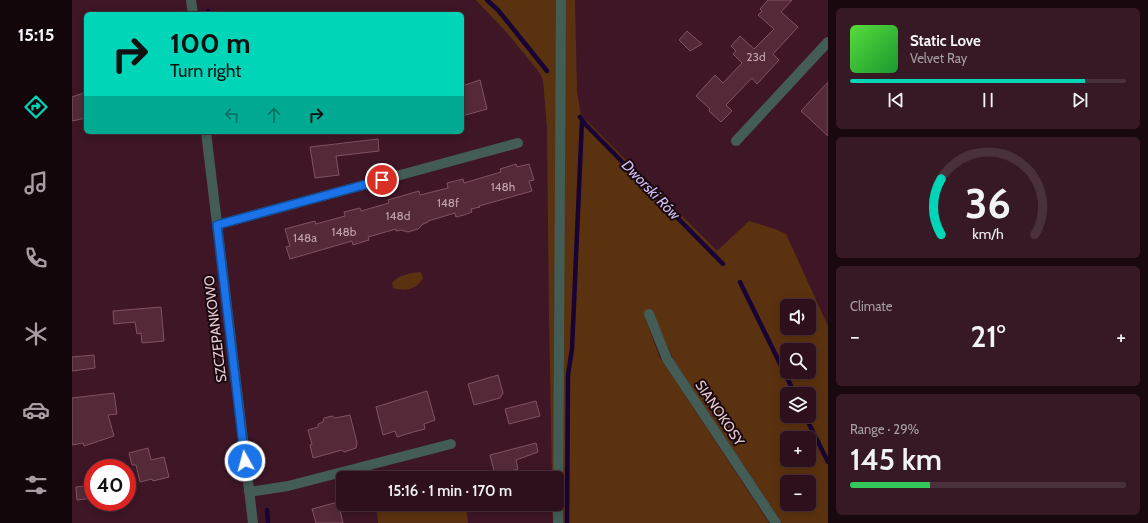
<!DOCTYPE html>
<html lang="en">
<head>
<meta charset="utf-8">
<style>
	:root { --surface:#2e101c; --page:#361925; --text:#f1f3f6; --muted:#a79da3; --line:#49303b; --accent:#00d5b7 }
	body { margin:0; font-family:Cabin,sans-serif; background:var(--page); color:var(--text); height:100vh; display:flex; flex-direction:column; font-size:15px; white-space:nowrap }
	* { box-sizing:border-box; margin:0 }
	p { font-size:13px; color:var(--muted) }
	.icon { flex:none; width:22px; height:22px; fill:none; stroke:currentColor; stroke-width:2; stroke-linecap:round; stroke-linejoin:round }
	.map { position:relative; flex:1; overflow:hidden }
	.panel { display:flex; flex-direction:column; gap:8px; padding:8px; background:#19090f; width:320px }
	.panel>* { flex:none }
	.top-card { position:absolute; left:12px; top:12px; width:380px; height:122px; border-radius:6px; box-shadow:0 2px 10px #0003,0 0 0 1px var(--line); background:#00d5b7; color:#111; overflow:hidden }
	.fabs { position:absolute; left:708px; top:299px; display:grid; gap:8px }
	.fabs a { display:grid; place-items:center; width:36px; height:36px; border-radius:6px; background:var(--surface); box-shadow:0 2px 10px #0003,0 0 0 1px var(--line); font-size:20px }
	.speed { position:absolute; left:12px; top:459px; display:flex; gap:8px; font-size:20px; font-weight:700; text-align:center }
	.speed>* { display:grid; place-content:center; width:52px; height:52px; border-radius:50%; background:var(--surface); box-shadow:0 2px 10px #0003,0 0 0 1px var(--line); line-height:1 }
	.speed .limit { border:6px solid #d22; background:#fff; color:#111 }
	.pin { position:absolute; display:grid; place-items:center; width:34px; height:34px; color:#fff; margin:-17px; border:2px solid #fff; border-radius:50%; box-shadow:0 1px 4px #0007 }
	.me { position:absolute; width:44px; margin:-22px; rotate:353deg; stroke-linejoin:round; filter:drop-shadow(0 0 3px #0008) }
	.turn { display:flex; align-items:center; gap:14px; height:84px; padding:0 20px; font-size:18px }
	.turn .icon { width:52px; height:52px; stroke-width:2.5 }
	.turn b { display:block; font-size:28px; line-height:34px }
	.lanes { display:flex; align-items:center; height:38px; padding:0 20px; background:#0003; justify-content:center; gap:20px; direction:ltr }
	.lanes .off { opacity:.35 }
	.big { font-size:30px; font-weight:600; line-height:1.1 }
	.panel .tile { flex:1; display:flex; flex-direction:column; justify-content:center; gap:6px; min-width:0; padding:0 14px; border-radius:6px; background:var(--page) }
	.panel .dial { align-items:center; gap:0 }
	.dial svg { height:104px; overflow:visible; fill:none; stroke:var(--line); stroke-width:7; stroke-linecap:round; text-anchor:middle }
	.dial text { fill:var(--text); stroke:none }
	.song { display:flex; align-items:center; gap:12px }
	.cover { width:48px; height:48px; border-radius:6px; background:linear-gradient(135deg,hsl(110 70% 55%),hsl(130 70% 35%)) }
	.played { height:4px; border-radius:2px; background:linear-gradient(90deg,var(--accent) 85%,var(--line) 85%) }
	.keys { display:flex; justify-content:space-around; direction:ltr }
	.heat { display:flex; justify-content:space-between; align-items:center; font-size:22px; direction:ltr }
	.charge { height:6px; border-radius:3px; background:linear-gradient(90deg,#34c759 29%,var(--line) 0) }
	.trip { position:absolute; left:264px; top:471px; width:228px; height:40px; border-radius:6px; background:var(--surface); box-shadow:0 2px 10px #0003,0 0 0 1px var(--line); font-weight:600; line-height:40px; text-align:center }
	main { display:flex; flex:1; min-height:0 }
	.tab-bar { display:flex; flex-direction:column; width:72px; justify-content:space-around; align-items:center; background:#12060b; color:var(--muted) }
	.tab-bar .icon { width:28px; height:28px }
	.tab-bar .current { color:var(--accent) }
	.tab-bar b { font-size:18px; color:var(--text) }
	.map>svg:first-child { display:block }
</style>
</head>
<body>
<main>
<nav class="tab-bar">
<b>15:15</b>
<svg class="icon current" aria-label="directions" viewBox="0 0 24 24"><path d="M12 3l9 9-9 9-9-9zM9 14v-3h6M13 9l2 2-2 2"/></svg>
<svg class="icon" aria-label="music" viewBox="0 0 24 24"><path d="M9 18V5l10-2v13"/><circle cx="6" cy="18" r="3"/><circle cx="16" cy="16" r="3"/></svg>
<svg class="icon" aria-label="phone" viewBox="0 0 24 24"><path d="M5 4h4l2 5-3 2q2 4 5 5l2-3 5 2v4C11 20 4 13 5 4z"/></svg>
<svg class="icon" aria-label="climate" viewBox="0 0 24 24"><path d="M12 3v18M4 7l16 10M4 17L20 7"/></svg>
<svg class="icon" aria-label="car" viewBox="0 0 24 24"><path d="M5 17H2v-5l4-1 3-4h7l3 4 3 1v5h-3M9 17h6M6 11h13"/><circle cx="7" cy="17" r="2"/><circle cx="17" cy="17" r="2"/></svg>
<svg class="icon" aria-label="filters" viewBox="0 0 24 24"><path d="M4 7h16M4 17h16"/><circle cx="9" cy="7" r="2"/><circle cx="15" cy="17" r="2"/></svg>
</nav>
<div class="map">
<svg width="756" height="523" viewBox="0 0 756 523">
	<rect width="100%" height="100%" fill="#3e1626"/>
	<path fill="#5b320f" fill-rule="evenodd" d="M404,0H503L505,92L509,115L645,251L677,221L703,229L714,234L756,326V523H710L602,361L580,311L572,314L587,356L697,523H481L480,504H485V478H480L477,317L475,128L471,80L467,72L436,34ZM715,306H737V328H715ZM715,350H737V372H715ZM715,394H737V416H715ZM715,438H737V460H715ZM715,482H737V504H715Z
		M348,272L350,274L351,278C346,289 333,292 321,288L320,283C326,275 339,273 348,272Z
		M391,472V478H310L329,473L330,477Z
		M304,504H394L396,523H306Z"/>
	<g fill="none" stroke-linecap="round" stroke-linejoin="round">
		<path stroke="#180334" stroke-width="4.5" d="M415,0L426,10L475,71
			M136,11V14
			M508,117L514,125L651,264
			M668,282L723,394
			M733,416L756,462
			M195,510L196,523
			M495,523L496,375L500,349L510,120"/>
	</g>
	<path fill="#542a39" stroke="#815262" d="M696,0H720L709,12L726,27L701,54L707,60L685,84L680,78L654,105L660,111L649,122L637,111L638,109L624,96L643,75L651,83L670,63L661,54L664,51L659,46L668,36L682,49L702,29L686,15L690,11L688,9Z
		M615,31L630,44L618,51L607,40Z
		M408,80L415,109L390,116V86Z
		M756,82V136L729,111Z
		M14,92V118L0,121V97Z
		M306,139L307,151L264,156L267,175L243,178L238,147Z
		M444,164L445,167L457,164L462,180L457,181L460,191L407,206L408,207L399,209L400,212L392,215L384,217L383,213L356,221V222L351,224L346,229L336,232L329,230L324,231V229L296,237L297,240L281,245L280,241L218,259L214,247L218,246L213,229L243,221L244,224L273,216L272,212L288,208L289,211L317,203L316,200L347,191L348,195L376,188L375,183L391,179L392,183L429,172L428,169Z
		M89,307L92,341L70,343L69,333L65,334L63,322L42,324L41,311Z
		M22,355L23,368L0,371V357Z
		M426,375L431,393L428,398L402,405L396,384Z
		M355,391L363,420L352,424L353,429L341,432L325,437L323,431L311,435L304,407Z
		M42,393L45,414L36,415L42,436L12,446L11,443L0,445V398Z
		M464,401L468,416L437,424L433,409Z
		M278,415L285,443L284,448L272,452L270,450L241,458L238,445L240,444L236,430L246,427V424L251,422L252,418L260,416L263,418Z
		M464,443L466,452L444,460L446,469L423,475L418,455Z
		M76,448L79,460L92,457L97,477L81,481L80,479L68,482L64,465H60L57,453Z
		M21,485V498L5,500L4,487Z
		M266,502L271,523H244L240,509Z"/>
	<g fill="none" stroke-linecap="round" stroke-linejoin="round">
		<path stroke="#445c56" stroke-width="10" d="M119,0L121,14
			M134,132L181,523
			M664,141L756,42
			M145,225L446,143
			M577,314L595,359L704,523
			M177,492L216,486L379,444
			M486,523L489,0"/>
	</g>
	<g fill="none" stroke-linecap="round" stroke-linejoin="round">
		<defs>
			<path id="route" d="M173,461L145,225L310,180"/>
		</defs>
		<use href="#route" stroke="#114b97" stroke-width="10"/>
		<use href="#route" stroke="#1a73e8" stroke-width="7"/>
	</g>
	<g text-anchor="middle" stroke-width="4" stroke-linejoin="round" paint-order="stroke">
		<g font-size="12" fill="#c2a3ac">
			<text x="684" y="61">23d</text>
			<text x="431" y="191">148h</text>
			<text x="376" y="207">148f</text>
			<text x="326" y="220">148d</text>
			<text x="272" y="236">148b</text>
			<text x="233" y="242">148a</text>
		</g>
		<g font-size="14" fill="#e7cbd3" stroke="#1a080f">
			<text transform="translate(143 329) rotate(-97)" y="5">SZCZEPANKOWO</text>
			<text transform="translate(648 413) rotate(56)" y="5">SIANOKOSY</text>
		</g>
		<g font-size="15" font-style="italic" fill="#ccbef1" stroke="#1a080f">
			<text transform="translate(579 190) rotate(46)" y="5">Dworski Rów</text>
		</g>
	</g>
</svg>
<div class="fabs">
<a><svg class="icon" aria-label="sound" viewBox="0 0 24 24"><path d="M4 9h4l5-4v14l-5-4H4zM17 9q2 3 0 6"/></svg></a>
<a><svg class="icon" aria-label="search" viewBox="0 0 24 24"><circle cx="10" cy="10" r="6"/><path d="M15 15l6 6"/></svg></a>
<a><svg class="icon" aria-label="layers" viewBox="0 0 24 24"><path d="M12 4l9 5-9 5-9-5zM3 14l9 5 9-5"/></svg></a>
<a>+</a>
<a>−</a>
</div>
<div class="speed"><div class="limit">40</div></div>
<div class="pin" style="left:310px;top:180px;background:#d93025"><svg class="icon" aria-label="arrive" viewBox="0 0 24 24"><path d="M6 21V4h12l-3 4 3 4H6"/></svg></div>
<svg class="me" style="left:173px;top:461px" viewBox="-20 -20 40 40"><circle r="17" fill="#1a73e8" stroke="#fff" stroke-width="3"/><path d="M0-11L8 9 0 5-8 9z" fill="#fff"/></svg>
<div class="trip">15:16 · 1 min · 170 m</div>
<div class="top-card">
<div class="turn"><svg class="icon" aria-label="right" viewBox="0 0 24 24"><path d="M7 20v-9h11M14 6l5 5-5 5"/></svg><div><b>100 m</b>Turn right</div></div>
<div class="lanes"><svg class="icon off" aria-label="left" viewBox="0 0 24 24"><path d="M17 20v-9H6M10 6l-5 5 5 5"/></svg><svg class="icon off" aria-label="ahead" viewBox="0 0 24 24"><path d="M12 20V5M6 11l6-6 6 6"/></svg><svg class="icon" aria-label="right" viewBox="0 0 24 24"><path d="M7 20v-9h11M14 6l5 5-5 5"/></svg></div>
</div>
</div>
<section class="panel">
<div class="tile">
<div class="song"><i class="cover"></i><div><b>Static Love</b><p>Velvet Ray</p></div></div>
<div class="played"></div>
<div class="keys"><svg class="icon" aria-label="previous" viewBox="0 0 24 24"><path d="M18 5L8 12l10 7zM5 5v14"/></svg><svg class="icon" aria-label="pause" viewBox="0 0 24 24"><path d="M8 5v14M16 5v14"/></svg><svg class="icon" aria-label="next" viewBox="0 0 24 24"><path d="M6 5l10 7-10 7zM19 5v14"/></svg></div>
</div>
<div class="tile dial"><svg viewBox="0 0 100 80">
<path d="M14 69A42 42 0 1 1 86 69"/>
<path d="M14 69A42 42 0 0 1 14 26" stroke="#00d5b7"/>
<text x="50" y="56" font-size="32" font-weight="700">36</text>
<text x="50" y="72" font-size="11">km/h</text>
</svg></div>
<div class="tile"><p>Climate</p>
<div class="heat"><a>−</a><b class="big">21°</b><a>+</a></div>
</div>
<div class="tile"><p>Range · 29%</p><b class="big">145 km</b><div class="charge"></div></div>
</section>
</main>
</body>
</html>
